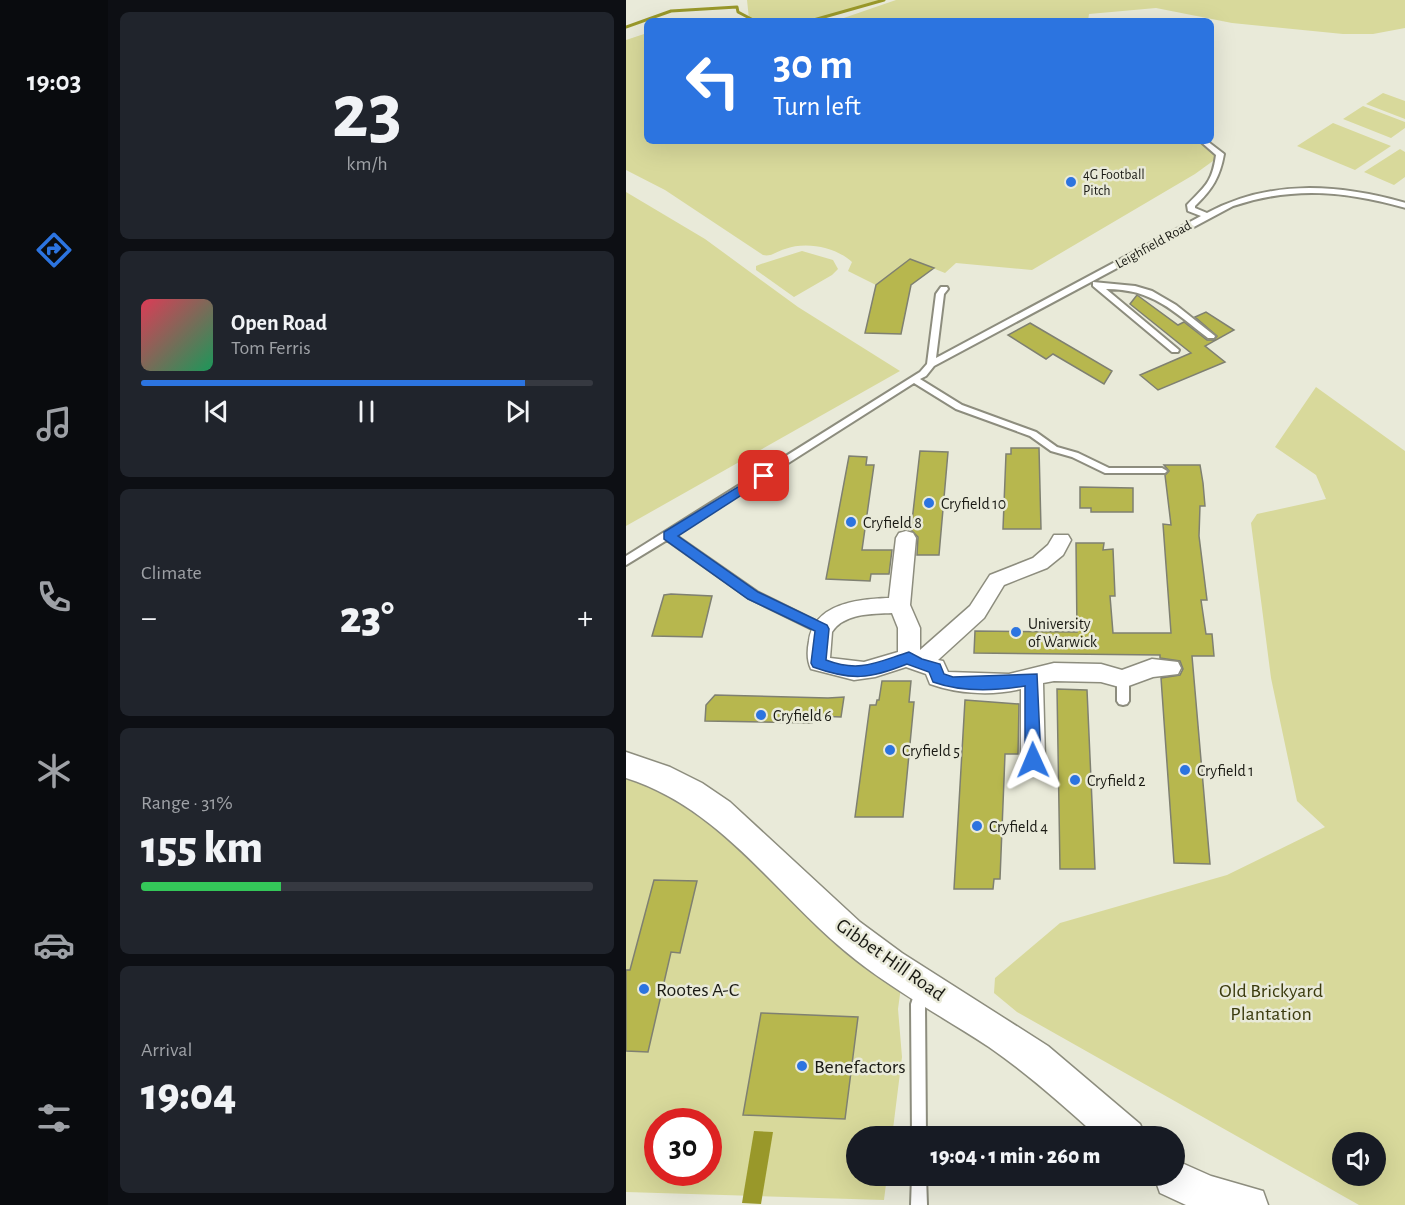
<!DOCTYPE html>
<html lang="en">
<head>
<meta charset="utf-8">
<style>
	:root { --surface:#171b24; --page:#20242c; --text:#f1f3f6; --muted:#9ea1a6; --line:#363941; --accent:#2c74e0 }
	body { margin:0; font-family:"Alegreya Sans",sans-serif; background:var(--page); color:var(--text); height:100vh; display:flex; flex-direction:column; font-size:22px; white-space:nowrap }
	* { box-sizing:border-box; margin:0 }
	p { font-size:20px; color:var(--muted) }
	.icon { flex:none; width:33px; height:33px; fill:none; stroke:currentColor; stroke-width:2; stroke-linecap:round; stroke-linejoin:round }
	.map { position:relative; flex:1; overflow:hidden }
	.drawer { display:flex; flex-direction:column; gap:12px; padding:12px; background:#0d0f14; width:518px }
	.drawer>* { flex:none }
	.hud { position:absolute; left:18px; top:18px; width:570px; height:126px; border-radius:9px; box-shadow:0 6px 24px #0002; background:#2c74e0; color:#fff; overflow:hidden }
	.tools { position:absolute; left:706px; top:1132px; display:grid; gap:12px }
	.tools a { display:grid; place-items:center; width:54px; height:54px; border-radius:50%; background:var(--surface); box-shadow:0 6px 24px #0002; font-size:30px }
	.speed { position:absolute; left:18px; top:1108px; display:flex; gap:12px; font-size:30px; font-weight:700; text-align:center }
	.speed>* { display:grid; place-content:center; width:78px; height:78px; border-radius:50%; background:var(--surface); box-shadow:0 6px 24px #0002; line-height:1 }
	.speed .limit { border:9px solid #d22; background:#fff; color:#111 }
	.pin { position:absolute; display:grid; place-items:center; width:51px; height:51px; color:#fff; margin:-26px; border-radius:12px; box-shadow:0 3px 9px #0006 }
	.me { position:absolute; width:66px; margin:-33px; rotate:359deg; stroke-linejoin:round; filter:drop-shadow(0 0 4px #0008) }
	.turn { display:flex; align-items:center; gap:21px; height:126px; padding:0 30px; font-size:27px }
	.turn .icon { width:78px; height:78px; stroke-width:2.5 }
	.turn b { display:block; font-size:42px; line-height:51px }
	.big { font-size:45px; font-weight:800; line-height:1.1 }
	.drawer .card { flex:1; display:flex; flex-direction:column; justify-content:center; gap:9px; min-width:0; padding:0 21px; border-radius:9px; background:var(--page) }
	.drawer .dial { align-items:center; gap:0 }
	.dial b { font-size:78px; line-height:1 }
	.song { display:flex; align-items:center; gap:18px }
	.cover { width:72px; height:72px; border-radius:9px; background:linear-gradient(135deg,hsl(350 70% 55%),hsl(150 70% 35%)) }
	.played { height:6px; border-radius:3px; background:linear-gradient(90deg,var(--accent) 85%,var(--line) 85%) }
	.keys { display:flex; justify-content:space-around; direction:ltr }
	.heat { display:flex; justify-content:space-between; align-items:center; font-size:33px; direction:ltr }
	.charge { height:9px; border-radius:4px; background:linear-gradient(90deg,#34c759 31%,var(--line) 0) }
	.trip { position:absolute; left:220px; top:1126px; width:339px; height:60px; border-radius:30px; background:var(--surface); box-shadow:0 6px 24px #0002; font-weight:800; line-height:60px; text-align:center }
	main { display:flex; flex:1; min-height:0 }
	.tab-bar { display:flex; flex-direction:column; width:108px; justify-content:space-around; align-items:center; background:#090b0e; color:var(--muted) }
	.tab-bar .icon { width:42px; height:42px }
	.tab-bar .selected { color:var(--accent) }
	.tab-bar b { font-size:27px; color:var(--text) }
	.map>svg:first-child { display:block }
</style>
</head>
<body>
<main>
<nav class="tab-bar">
<b>19:03</b>
<svg class="icon selected" aria-label="directions" viewBox="0 0 24 24"><path d="M12 3l9 9-9 9-9-9zM9 14v-3h6M13 9l2 2-2 2"/></svg>
<svg class="icon" aria-label="music" viewBox="0 0 24 24"><path d="M9 18V5l10-2v13"/><circle cx="6" cy="18" r="3"/><circle cx="16" cy="16" r="3"/></svg>
<svg class="icon" aria-label="phone" viewBox="0 0 24 24"><path d="M5 4h4l2 5-3 2q2 4 5 5l2-3 5 2v4C11 20 4 13 5 4z"/></svg>
<svg class="icon" aria-label="climate" viewBox="0 0 24 24"><path d="M12 3v18M4 7l16 10M4 17L20 7"/></svg>
<svg class="icon" aria-label="car" viewBox="0 0 24 24"><path d="M5 17H2v-5l4-1 3-4h7l3 4 3 1v5h-3M9 17h6M6 11h13"/><circle cx="7" cy="17" r="2"/><circle cx="17" cy="17" r="2"/></svg>
<svg class="icon" aria-label="filters" viewBox="0 0 24 24"><path d="M4 7h16M4 17h16"/><circle cx="9" cy="7" r="2"/><circle cx="15" cy="17" r="2"/></svg>
</nav>
<section class="drawer">
<div class="card dial"><b>23</b><p>km/h</p></div>
<div class="card">
<div class="song"><i class="cover"></i><div><b>Open Road</b><p>Tom Ferris</p></div></div>
<div class="played"></div>
<div class="keys"><svg class="icon" aria-label="previous" viewBox="0 0 24 24"><path d="M18 5L8 12l10 7zM5 5v14"/></svg><svg class="icon" aria-label="pause" viewBox="0 0 24 24"><path d="M8 5v14M16 5v14"/></svg><svg class="icon" aria-label="next" viewBox="0 0 24 24"><path d="M6 5l10 7-10 7zM19 5v14"/></svg></div>
</div>
<div class="card"><p>Climate</p>
<div class="heat"><a>−</a><b class="big">23°</b><a>+</a></div>
</div>
<div class="card"><p>Range · 31%</p><b class="big">155 km</b><div class="charge"></div></div>
<div class="card"><p>Arrival</p><b class="big">19:04</b></div>
</section>
<div class="map">
<svg width="780" height="1205" viewBox="0 0 780 1205">
	<rect width="100%" height="100%" fill="#e9ead9"/>
	<path fill="#d8d99b" fill-rule="evenodd" d="M121,0H258L184,21L123,19Z
		M270,0H779V28L747,34H717L606,23L530,8L463,14L462,21H209Z
		M21,33V141H570L592,153L591,158L569,174L406,270L330,263L319,273L284,259L250,285L222,271L226,262C210,247 180,241 159,249C151,251 146,257 137,255L39,190L0,170V40Z
		M757,93L779,101V119L740,104Z
		M737,106L779,122V128L765,138L717,119Z
		M707,123L765,146L729,170L671,146Z
		M774,149L779,152V177L768,185L738,172Z
		M0,192L79,239L172,307L274,371L0,526Z
		M176,251L207,260L212,269L206,275L168,297L130,270V266L135,264Z
		M690,387L779,451V1205H733L391,1012L368,993L369,978L434,923L601,875L699,827L671,801L645,678L625,523L631,514L700,499L690,475L649,447ZM717,1143H750V1176H717Z
		M0,777L29,788L91,825L275,987L272,1009L276,1057L266,1137H231V1176H261L258,1200L0,1192ZM32,1122H82V1173H32Z"/>
	<path fill="#99982a" d="M128,1131L147,1132L135,1204L116,1203Z"/>
	<g fill="none" stroke-linecap="round" stroke-linejoin="round">
		<path stroke="#99982a" stroke-width="3" d="M184,21L258,0
			M0,27L45,11L111,7L112,12L129,21"/>
	</g>
	<path fill="#b7b74e" stroke="#7f8071" stroke-width="1.5" d="M284,259L308,268L285,285L275,334L239,333L250,285Z
		M511,295L552,325L558,322L581,340H588L591,336L569,317L580,312L608,330L579,346L599,362L532,390L514,375L565,353L504,304Z
		M404,323L486,371L478,384L427,354L420,359L382,335Z
		M385,448H413L415,529H377L380,454H385Z
		M294,451L322,452L313,555H291L292,537L285,530Z
		M223,456L241,457L240,465H248L236,550H266L263,574H245L244,581L200,579Z
		M538,465H574L577,483L579,506H574L573,536L581,600H575L580,634H586L588,656H566L584,864L548,863L535,678L554,675L557,669L554,661L534,658V655L348,653L349,631L451,632L450,543H478L477,550L487,549L489,596H484L487,633H545L537,524L545,525L539,475L543,471Z
		M454,487L507,488V512H465V508H454Z
		M45,594L86,596L76,637L26,636L38,595Z
		M256,681H285L283,702H288L277,817H229L244,705H250L251,700H253Z
		M431,689L461,690L469,869H434Z
		M89,695L202,698L218,697L215,717L190,716L186,723L79,721L80,705Z
		M339,700L393,704L392,754H379L374,879H368L367,889H328Z
		M28,880L71,881L54,953L45,952L22,1052L0,1051V970H4Z
		M135,1013L232,1017L219,1119L117,1115Z"/>
	<g fill="none" stroke-linecap="round" stroke-linejoin="round">
		<defs>
			<path id="service" d="M574,141H581L598,154C594,177 586,190 569,206V208L581,213C645,179 712,184 780,203V208C718,191 668,186 607,206L308,366L300,376L294,379L336,405L410,432L431,447L452,453L483,468H536L541,471L539,473H479L446,457L425,451L404,436L330,409L288,383L49,535L131,592L200,626L201,629L200,632H192L123,598L41,540L0,565V556L294,372L301,364L310,294L315,287H321L322,289L318,294L310,358L575,216L562,211L561,205C579,186 586,183 590,155Z
				M467,282L509,286L526,291L550,305L589,336L588,338H582C547,311 527,289 480,289L553,350L552,352H546L467,286Z
				M497,675L501,676L503,679V701L501,704L497,705L493,704L491,701V679L493,676Z
				M296,985L301,986L303,991L299,1004L300,1137H286L285,1004L291,986Z
				M286,1176H300L301,1205H285Z"/>
			<path id="minor" d="M280,531L287,533L290,538L284,605L294,628V650L344,606L364,575L407,558L422,545L428,535H442L445,540L437,555L421,568L378,585L358,618L312,660L317,661L322,672L383,674L428,663L475,664L496,670L526,659L552,662L555,668L552,674L527,677L497,688L475,682L428,681L417,683L419,760L415,767L407,770L399,767L395,760V689C366,696 332,694 304,684L300,674L280,667L249,677L228,680L185,669C181,661 181,651 183,641C188,603 233,599 263,598L270,538L273,533ZM266,613L272,628V652L238,662L204,658L206,632C218,613 246,614 266,613Z"/>
			<path id="tertiary" d="M0,752L44,767L76,783L104,802L234,922L276,953L422,1046L514,1124L520,1137H472C437,1105 402,1074 363,1047C319,1018 272,993 230,960C152,899 98,809 0,778Z
				M549,1160L585,1176L637,1191L642,1205H560L534,1193L529,1179L530,1176H549Z"/>
		</defs>
		<use href="#service" stroke="#8d8d7e" stroke-width="4"/>
		<use href="#minor" stroke="#8d8d7e" stroke-width="3"/>
		<use href="#tertiary" stroke="#8d8d7e" stroke-width="3"/>
		<use href="#service" fill="#fff" fill-rule="evenodd"/>
		<use href="#minor" fill="#fff" fill-rule="evenodd"/>
		<use href="#tertiary" fill="#fff" fill-rule="evenodd"/>
	</g>
	<path fill="#2c74e0" stroke="#1d4b92" stroke-width="1.5" d="M138,471L142,473V478L52,536L132,592L201,625L203,629L200,660C234,673 251,662 283,652L296,659L314,664L318,674L327,677L411,674L415,760L412,765H402L399,760V686C369,691 335,692 307,682L303,672L281,664C244,679 226,681 187,667L185,663L189,631L122,599L38,539V532Z"/>
	<g fill="#2c74e0" stroke="#e9ead9" stroke-width="2">
		<circle cx="445" cy="182" r="6"/>
		<circle cx="303" cy="503" r="6"/>
		<circle cx="225" cy="522" r="6"/>
		<circle cx="390" cy="632" r="6"/>
		<circle cx="135" cy="715" r="6"/>
		<circle cx="264" cy="750" r="6"/>
		<circle cx="559" cy="770" r="6"/>
		<circle cx="449" cy="780" r="6"/>
		<circle cx="351" cy="826" r="6"/>
		<circle cx="18" cy="989" r="6"/>
		<circle cx="176" cy="1066" r="6"/>
	</g>
	<g text-anchor="middle" stroke-width="5" stroke-linejoin="round" paint-order="stroke">
		<g font-size="14" fill="#1a1a14" stroke="#e9ead9" text-anchor="start">
			<text x="457" y="179">4G Football<tspan x="457" dy="16">Pitch</tspan></text>
		</g>
		<g font-size="14" fill="#1a1a14" stroke="#e9ead9">
			<text transform="translate(527 244) rotate(-29)" y="5">Leighfield Road</text>
		</g>
		<g font-size="16" fill="#1a1a14" stroke="#e9ead9" text-anchor="start">
			<text x="315" y="509">Cryfield 10</text>
			<text x="237" y="528">Cryfield 8</text>
			<text x="402" y="629">University<tspan x="402" dy="18">of Warwick</tspan></text>
			<text x="147" y="721">Cryfield 6</text>
			<text x="276" y="756">Cryfield 5</text>
			<text x="571" y="776">Cryfield 1</text>
			<text x="461" y="786">Cryfield 2</text>
			<text x="363" y="832">Cryfield 4</text>
		</g>
		<g font-size="20" fill="#1a1a14" stroke="#e9ead9">
			<text transform="translate(265 959) rotate(35)" y="7">Gibbet Hill Road</text>
		</g>
		<g font-size="20" fill="#1a1a14" stroke="#e9ead9" text-anchor="start">
			<text x="30" y="996">Rootes A-C</text>
			<text x="188" y="1073">Benefactors</text>
		</g>
		<g font-size="20" fill="#3b3b0e" stroke="#e9ead9">
			<text x="645" y="997">Old Brickyard<tspan x="645" dy="23">Plantation</tspan></text>
		</g>
	</g>
</svg>
<div class="tools">
<a><svg class="icon" aria-label="sound" viewBox="0 0 24 24"><path d="M4 9h4l5-4v14l-5-4H4zM17 9q2 3 0 6"/></svg></a>
</div>
<div class="speed"><div class="limit">30</div></div>
<div class="pin" style="left:138px;top:476px;background:#d93025"><svg class="icon" aria-label="arrive" viewBox="0 0 24 24"><path d="M6 21V4h12l-3 4 3 4H6"/></svg></div>
<svg class="me" style="left:407px;top:760px" viewBox="-20 -20 40 40"><path d="M0-17L14 15 0 8-14 15z" fill="#2c74e0" stroke="#fff" stroke-width="4"/></svg>
<div class="trip">19:04 · 1 min · 260 m</div>
<div class="hud">
<div class="turn"><svg class="icon" aria-label="left" viewBox="0 0 24 24"><path d="M17 20v-9H6M10 6l-5 5 5 5"/></svg><div><b>30 m</b>Turn left</div></div>
</div>
</div>
</main>
</body>
</html>
